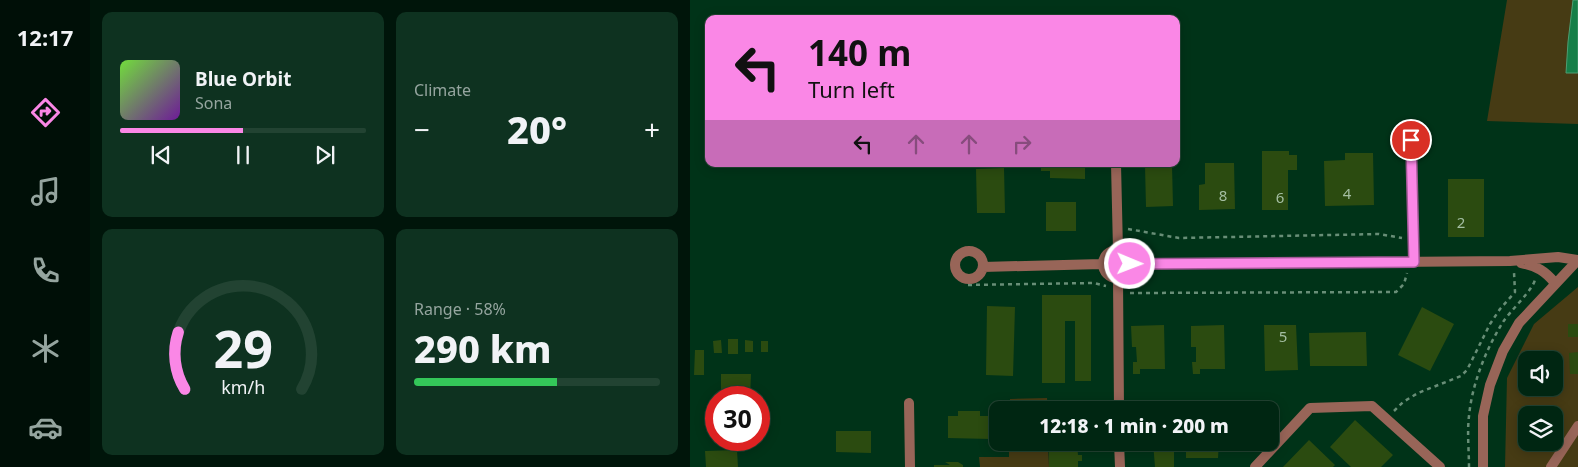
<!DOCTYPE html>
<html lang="en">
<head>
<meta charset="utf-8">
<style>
	:root { --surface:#002612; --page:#0e3220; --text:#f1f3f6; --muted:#95a59f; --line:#224332; --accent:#fa87e6 }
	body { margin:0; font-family:"Noto Sans",sans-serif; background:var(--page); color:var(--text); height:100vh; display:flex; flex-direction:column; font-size:19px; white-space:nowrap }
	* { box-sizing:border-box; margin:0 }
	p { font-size:16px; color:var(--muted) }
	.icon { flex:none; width:28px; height:28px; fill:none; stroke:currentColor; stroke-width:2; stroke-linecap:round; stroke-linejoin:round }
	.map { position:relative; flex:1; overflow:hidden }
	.side { display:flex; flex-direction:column; gap:12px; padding:12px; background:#00150a; width:600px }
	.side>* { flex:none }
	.top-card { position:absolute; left:15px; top:15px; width:475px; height:152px; border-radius:10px; box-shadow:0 2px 12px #0003,0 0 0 1px var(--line); background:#fa87e6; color:#111; overflow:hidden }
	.controls { position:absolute; left:828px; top:351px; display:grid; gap:10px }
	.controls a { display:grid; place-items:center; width:45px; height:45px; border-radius:10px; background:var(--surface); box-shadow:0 2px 12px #0003,0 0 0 1px var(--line); font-size:25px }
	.speed { position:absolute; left:15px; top:386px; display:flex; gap:10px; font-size:25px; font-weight:700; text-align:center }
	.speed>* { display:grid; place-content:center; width:65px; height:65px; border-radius:50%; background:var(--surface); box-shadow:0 2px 12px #0003,0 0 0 1px var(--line); line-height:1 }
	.speed .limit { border:8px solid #d22; background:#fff; color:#111 }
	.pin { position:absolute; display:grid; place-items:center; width:42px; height:42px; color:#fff; margin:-21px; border:2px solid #fff; border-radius:50%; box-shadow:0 1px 5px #0007 }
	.me { position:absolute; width:55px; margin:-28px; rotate:91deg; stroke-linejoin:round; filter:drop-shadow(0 0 4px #0008) }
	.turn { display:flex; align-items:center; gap:18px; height:105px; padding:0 20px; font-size:22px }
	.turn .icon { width:65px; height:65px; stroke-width:2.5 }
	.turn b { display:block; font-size:35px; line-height:42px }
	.lanes { display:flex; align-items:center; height:48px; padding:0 20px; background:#0003; justify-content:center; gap:25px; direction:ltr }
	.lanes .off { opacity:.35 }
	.big { font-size:38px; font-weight:800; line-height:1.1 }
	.side .widget { flex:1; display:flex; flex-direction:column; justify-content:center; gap:8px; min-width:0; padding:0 18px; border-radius:10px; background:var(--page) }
	.side .dial { align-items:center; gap:0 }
	.dial svg { height:130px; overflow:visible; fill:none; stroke:var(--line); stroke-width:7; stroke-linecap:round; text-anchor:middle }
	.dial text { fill:var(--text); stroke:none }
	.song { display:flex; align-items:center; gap:15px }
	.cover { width:60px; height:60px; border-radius:8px; background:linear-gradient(135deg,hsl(100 70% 55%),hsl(280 70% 35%)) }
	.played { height:5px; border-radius:2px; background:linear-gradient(90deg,var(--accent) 50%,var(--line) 50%) }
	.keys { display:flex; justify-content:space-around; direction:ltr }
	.heat { display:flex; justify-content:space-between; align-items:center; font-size:28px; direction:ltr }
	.charge { height:8px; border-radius:4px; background:linear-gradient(90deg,#34c759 58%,var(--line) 0) }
	.side .tiles { flex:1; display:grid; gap:12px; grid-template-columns:repeat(2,1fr) }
	.trip { position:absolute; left:299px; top:401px; width:290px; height:50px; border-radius:10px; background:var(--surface); box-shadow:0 2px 12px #0003,0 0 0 1px var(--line); font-weight:800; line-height:50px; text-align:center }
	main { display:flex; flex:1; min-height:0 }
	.tabs { display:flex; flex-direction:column; width:90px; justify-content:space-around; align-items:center; background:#000f07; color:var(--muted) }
	.tabs .icon { width:35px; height:35px }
	.tabs .active { color:var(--accent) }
	.tabs b { font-size:22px; color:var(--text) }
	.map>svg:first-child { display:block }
</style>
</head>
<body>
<main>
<nav class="tabs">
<b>12:17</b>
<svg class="icon active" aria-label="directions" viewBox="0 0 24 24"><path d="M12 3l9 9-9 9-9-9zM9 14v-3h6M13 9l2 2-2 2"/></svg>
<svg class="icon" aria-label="music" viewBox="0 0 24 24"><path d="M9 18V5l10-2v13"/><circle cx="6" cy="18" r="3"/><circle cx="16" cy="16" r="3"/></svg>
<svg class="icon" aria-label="phone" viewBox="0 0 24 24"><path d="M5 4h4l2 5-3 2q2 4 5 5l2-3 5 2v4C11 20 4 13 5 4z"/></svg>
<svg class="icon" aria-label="climate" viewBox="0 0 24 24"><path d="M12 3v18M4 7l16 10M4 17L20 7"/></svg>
<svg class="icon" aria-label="car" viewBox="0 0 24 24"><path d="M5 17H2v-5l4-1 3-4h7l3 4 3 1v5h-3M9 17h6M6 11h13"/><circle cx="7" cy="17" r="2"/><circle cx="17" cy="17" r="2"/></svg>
</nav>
<section class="side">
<div class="tiles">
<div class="widget">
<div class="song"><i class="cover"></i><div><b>Blue Orbit</b><p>Sona</p></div></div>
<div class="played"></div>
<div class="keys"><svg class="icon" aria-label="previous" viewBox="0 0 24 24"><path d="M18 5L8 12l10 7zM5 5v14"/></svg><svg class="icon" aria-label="pause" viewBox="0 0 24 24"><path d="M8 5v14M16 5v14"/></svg><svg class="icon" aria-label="next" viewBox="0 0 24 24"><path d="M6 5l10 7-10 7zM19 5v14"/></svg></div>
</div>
<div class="widget"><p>Climate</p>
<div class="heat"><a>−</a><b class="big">20°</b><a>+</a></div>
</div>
<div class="widget dial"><svg viewBox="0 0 100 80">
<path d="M14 69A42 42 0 1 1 86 69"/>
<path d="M14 69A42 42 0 0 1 10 34" stroke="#fa87e6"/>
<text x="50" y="56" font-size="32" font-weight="700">29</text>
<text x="50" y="72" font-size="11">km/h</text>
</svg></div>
<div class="widget"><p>Range · 58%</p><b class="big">290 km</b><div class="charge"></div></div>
</div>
</section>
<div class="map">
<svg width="888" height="467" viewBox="0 0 888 467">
	<rect width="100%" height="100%" fill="#003318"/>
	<path fill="#463b14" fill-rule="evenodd" d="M817,0H888V124L797,121Z
		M888,287V467H815L817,378L844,324ZM836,360H864V388H836ZM836,415H864V442H836Z
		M357,398L358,410H320V399Z
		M319,443H358L359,467H290L289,457H319Z"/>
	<path fill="#167f48" stroke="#4d9e72" d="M883,0H888V73H876L878,42Z"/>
	<path fill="#2b4b10" d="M572,151H599V155H607V170H598V210H572Z
		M655,153H683L684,205L635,206L634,161L655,160Z
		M515,163H544L545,209L509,210V185L515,184Z
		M351,164H399V166L395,165V179L360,178V171H351Z
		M482,165L483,206L456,207L455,166Z
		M314,168L315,213H287L286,169Z
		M758,179H794V237H758Z
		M356,202H386V231H356Z
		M352,295H401V381H385V321H375V383H352Z
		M297,306L325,307L323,376L296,375Z
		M732,307L764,324L740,371L708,355Z
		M878,324H888V337H878Z
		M474,325L475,369H450V374H443V362H447L446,347H442L441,326Z
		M534,325L535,369H510V374H503L502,362H506V347H501V326Z
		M574,325H606L608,370L575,371Z
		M676,332L677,366H620L619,333Z
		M38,339H48V354H38Z
		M31,340L32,353H24L23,341Z
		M55,340L63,341V352H55Z
		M71,341H78V352H71Z
		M5,350H14V375H4Z
		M888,352V374H880L879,353Z
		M31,374H61L60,398H31Z
		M268,411H290V416H301V439L258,438V416H268Z
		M665,420L703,455L691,467H661L640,447Z
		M146,431H181V453L146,452Z
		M619,440L645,465L643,467H593Z
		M359,442H387L388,455H392V461H388V467H359Z
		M463,442H484V467H465Z
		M496,442H529L528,458H496Z
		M47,450L48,467H16L15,451Z
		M255,462H268L273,465V467H244V465H260Z"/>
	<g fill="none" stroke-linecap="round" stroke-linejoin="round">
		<path stroke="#688e77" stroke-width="2.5" stroke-dasharray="4 4" stroke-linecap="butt" d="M438,229L489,238L689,234L712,238
			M278,285L404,283L416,286
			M440,293L706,292L714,284L717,273
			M704,411L713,402L728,393L771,376L777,370L800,324L810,309L825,292L824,272
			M779,467C779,451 777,433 779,416C782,384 796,349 813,322C820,311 844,289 845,279"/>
		<path stroke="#986558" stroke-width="10" d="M721,140L724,262
			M426,164L428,250
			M413 264a14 14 0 1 1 28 0a14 14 0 1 1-28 0Z
			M265 265a14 14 0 1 1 28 0a14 14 0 1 1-28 0Z
			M831,263C847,266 855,271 865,283
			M440,264L820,261L868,257L888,260
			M293,267L412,264
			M428,278L429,410
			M219,403L220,467
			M429,442L430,467
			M565,467L620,408L682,406L750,467
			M793,467V416L800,385L813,351L829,323L888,260
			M861,467L888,426"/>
	</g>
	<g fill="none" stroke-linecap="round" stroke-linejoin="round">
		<defs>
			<path id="route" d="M440,264L724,262L721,140"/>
		</defs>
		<use href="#route" stroke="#a25896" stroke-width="12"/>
		<use href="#route" stroke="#fa87e6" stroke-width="9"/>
	</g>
	<g text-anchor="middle" stroke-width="5" stroke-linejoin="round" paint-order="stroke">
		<g font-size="15" fill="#a4bea2">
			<text x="657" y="199">4</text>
			<text x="533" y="201">8</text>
			<text x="590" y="203">6</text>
			<text x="771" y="228">2</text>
			<text x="593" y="342">5</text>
		</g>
	</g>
</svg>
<div class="controls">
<a><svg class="icon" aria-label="sound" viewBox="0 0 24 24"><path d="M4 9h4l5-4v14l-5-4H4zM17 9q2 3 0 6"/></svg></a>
<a><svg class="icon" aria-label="layers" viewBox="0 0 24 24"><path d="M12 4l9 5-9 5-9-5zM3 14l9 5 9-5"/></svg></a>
</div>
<div class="speed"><div class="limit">30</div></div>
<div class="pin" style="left:721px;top:140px;background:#d93025"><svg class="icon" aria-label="arrive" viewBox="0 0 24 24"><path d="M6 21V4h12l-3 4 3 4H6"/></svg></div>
<svg class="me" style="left:440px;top:264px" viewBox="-20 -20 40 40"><circle r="17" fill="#fa87e6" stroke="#fff" stroke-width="3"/><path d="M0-11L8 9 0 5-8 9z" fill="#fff"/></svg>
<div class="trip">12:18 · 1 min · 200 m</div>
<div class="top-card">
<div class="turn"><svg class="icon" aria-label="left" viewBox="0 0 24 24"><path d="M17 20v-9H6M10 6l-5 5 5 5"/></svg><div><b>140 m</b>Turn left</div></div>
<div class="lanes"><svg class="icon" aria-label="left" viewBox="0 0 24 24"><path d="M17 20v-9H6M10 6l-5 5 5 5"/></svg><svg class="icon off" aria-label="ahead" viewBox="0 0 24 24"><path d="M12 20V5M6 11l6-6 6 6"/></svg><svg class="icon off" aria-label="ahead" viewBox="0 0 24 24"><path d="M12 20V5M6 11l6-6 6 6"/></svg><svg class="icon off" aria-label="right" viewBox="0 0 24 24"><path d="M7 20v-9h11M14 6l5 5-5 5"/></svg></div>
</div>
</div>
</main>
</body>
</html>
